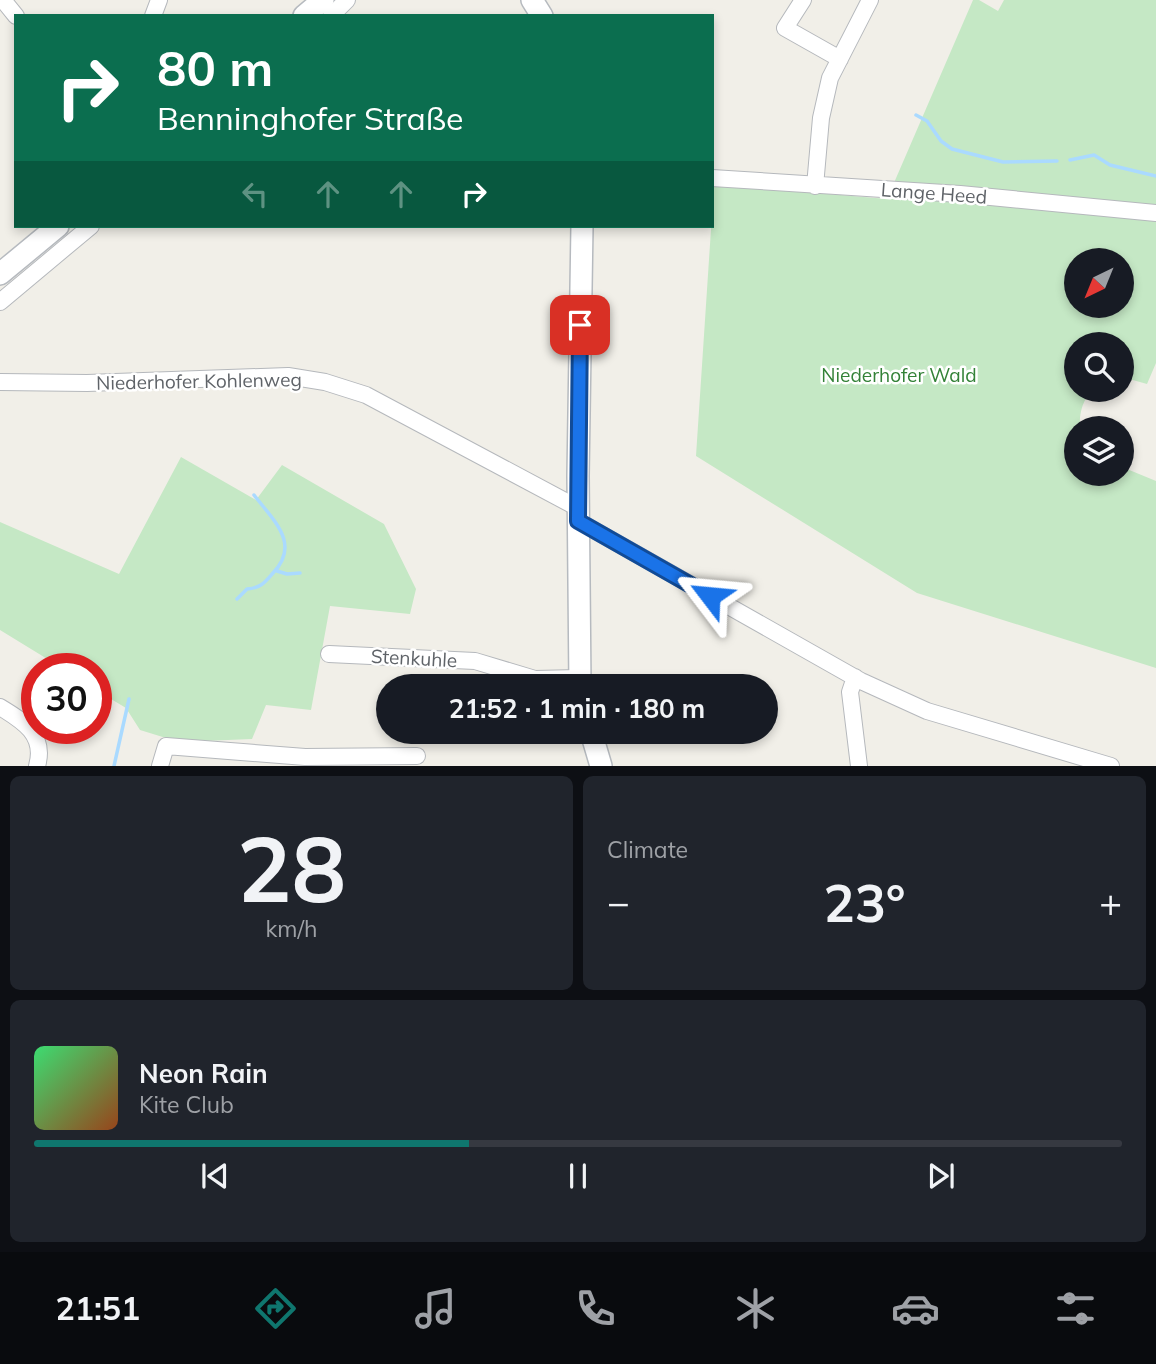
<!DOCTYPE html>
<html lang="en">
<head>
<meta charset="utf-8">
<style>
	:root { --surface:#171b24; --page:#20242c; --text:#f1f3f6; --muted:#9ea1a6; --line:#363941; --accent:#0f766e }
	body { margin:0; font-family:Mulish,sans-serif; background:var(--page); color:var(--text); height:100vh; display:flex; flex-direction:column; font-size:26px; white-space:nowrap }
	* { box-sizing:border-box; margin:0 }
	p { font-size:23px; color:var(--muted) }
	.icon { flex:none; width:38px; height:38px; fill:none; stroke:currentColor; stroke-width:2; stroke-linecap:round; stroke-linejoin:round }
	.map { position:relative; height:766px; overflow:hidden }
	.sheet { display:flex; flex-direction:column; gap:10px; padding:10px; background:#0d0f14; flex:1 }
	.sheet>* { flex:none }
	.hud { position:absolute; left:14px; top:14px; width:700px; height:214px; border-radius:0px; box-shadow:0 4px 10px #0003; background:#0b6e4f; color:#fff; overflow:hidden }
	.needle { width:46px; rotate:223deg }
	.buttons { position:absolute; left:1064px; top:248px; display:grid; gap:14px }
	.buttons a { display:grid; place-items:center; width:70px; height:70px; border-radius:50%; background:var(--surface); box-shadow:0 4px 10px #0003; font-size:35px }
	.speed { position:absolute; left:21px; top:653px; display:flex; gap:14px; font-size:35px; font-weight:700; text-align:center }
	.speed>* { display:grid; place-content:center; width:91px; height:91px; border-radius:50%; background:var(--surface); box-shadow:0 4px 10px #0003; line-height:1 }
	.speed .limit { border:10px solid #d22; background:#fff; color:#111 }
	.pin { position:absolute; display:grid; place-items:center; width:60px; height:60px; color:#fff; margin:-30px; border-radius:14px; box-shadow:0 4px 10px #0006 }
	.me { position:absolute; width:77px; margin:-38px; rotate:299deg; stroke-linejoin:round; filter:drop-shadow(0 0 5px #0008) }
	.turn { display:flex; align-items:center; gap:24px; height:147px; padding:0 28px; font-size:32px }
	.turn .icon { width:91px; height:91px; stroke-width:2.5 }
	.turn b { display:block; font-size:49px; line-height:60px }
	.lanes { display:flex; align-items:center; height:66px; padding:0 28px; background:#0003; justify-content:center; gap:35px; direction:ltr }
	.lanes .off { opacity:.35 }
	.big { font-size:52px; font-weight:700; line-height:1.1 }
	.sheet .widget { flex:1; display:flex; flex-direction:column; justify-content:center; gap:10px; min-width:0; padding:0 24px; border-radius:10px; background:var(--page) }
	.sheet .dial { align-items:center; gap:0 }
	.dial b { font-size:91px; line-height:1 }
	.song { display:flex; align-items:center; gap:21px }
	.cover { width:84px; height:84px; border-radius:10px; background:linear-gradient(135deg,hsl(140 70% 55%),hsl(20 70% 35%)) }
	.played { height:7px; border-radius:4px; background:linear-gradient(90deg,var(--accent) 40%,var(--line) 40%) }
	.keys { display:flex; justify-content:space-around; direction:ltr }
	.heat { display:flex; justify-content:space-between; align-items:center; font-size:38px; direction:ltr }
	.sheet .tiles { flex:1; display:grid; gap:10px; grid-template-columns:1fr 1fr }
	.widget:last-child { grid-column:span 2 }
	.trip { position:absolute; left:376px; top:674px; width:402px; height:70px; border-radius:35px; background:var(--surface); box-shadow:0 4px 10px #0003; font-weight:700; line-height:70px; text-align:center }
	.tab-bar { display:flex; height:112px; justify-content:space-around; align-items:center; background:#090b0e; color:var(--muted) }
	.tab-bar .icon { width:49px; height:49px }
	.tab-bar .selected { color:var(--accent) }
	.tab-bar b { font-size:32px; color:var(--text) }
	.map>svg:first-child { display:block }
</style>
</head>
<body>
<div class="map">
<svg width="1156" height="766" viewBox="0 0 1156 766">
	<rect width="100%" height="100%" fill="#f1efe8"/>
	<path fill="#c5e8c5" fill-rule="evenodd" d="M973,0H979L998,11L1004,0H1156V363L1147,384L1122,377V345H1076V390H1092C1082,402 1079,413 1080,429H1076V474H1122V467L1156,481V668L917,593L696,456L714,184L887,199ZM1076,261H1122V306H1076Z
		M181,457L256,500L282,465L384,524L416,589L410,614L330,606L311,710L266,705L252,739L179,742L140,730L126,708L96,690V668H62L0,630V522L119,574Z"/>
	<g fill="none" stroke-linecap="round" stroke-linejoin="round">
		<path stroke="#aadaff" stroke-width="3.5" d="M916,115L927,121L941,141L952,149L1003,162L1057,161
			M1070,160L1094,155L1110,165L1156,176
			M277,571L287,574L300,573
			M237,599L247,589C261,588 265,582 273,573C301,544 274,521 254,495
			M114,766L129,699"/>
		<defs>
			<path id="minor" d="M3,0L16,16
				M803,0L785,28L840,59
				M153,16L159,0
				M331,16L347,0
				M712,178L960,194L1156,213
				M815,186L821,118L830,78L870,0
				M0,302L91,226
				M0,382L87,383L288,376L325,382L366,395L578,508
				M578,521L861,681L927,711L1111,766
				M329,654L475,661L535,679L579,678
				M855,677L850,692L859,766
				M0,707C23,721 46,735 37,766
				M160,766L166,746L305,757L417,756"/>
			<path id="secondary" d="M532,0L542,16
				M304,16L323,0
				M0,274L58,226
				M580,686L578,476L582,226
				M591,732L601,766"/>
		</defs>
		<use href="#minor" stroke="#b5b8bc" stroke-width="18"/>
		<use href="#secondary" stroke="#b6babf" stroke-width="24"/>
		<use href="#minor" stroke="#fff" stroke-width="16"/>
		<use href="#secondary" stroke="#fff" stroke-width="21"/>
	</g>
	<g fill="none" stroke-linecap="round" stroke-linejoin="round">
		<defs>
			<path id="route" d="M580,325L578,521L710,596"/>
		</defs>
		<use href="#route" stroke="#114b97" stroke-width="18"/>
		<use href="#route" stroke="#1a73e8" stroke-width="12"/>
	</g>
	<g text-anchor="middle" stroke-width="5" stroke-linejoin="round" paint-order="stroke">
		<g font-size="19" fill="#5f6368" stroke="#fff">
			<text transform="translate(934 193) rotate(4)" y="7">Lange Heed</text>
			<text transform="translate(199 381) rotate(-1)" y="7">Niederhofer Kohlenweg</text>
			<text transform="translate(414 658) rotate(3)" y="7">Stenkuhle</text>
		</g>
		<g font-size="19" fill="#348238" stroke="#fff">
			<text x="899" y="382">Niederhofer Wald</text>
		</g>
	</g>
</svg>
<div class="buttons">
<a><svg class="needle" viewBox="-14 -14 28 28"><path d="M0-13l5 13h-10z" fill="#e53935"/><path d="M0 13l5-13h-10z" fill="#9ea1a6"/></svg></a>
<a><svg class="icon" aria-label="search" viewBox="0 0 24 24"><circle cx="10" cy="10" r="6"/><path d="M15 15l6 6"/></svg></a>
<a><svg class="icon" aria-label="layers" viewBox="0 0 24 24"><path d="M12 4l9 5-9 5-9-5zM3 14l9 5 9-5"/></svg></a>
</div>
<div class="speed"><div class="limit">30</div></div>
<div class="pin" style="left:580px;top:325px;background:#d93025"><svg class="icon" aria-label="arrive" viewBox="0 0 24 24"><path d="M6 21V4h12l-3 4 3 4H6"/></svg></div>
<svg class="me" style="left:710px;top:596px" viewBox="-20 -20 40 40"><path d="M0-17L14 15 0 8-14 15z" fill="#1a73e8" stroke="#fff" stroke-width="4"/></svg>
<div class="trip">21:52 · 1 min · 180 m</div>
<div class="hud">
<div class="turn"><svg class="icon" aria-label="right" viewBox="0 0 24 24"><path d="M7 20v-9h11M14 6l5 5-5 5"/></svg><div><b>80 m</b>Benninghofer Straße</div></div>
<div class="lanes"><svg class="icon off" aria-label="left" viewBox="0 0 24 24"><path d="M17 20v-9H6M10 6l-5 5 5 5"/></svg><svg class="icon off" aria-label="ahead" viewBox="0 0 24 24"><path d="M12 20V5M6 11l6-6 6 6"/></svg><svg class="icon off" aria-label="ahead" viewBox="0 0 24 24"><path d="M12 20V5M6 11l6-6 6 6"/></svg><svg class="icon" aria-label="right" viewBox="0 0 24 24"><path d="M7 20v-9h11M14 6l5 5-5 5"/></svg></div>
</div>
</div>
<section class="sheet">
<div class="tiles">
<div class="widget dial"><b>28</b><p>km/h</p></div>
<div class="widget"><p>Climate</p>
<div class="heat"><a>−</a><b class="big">23°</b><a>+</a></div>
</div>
<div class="widget">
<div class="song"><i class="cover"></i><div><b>Neon Rain</b><p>Kite Club</p></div></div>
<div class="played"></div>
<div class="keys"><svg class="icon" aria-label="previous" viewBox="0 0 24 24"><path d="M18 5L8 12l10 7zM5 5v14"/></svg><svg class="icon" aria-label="pause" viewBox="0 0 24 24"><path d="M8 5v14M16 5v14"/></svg><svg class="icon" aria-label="next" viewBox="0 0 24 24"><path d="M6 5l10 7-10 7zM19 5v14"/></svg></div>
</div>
</div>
</section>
<nav class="tab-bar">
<b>21:51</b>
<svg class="icon selected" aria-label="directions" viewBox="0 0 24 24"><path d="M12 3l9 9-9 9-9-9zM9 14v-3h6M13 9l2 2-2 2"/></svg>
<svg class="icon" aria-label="music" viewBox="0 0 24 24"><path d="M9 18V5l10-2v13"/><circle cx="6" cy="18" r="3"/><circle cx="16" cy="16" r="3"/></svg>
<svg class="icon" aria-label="phone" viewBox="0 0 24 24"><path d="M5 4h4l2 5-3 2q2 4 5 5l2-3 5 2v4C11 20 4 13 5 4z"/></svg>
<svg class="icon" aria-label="climate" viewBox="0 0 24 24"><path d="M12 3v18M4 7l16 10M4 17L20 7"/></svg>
<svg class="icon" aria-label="car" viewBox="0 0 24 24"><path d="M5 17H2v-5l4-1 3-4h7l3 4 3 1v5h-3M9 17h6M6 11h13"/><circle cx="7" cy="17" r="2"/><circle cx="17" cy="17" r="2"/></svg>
<svg class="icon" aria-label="filters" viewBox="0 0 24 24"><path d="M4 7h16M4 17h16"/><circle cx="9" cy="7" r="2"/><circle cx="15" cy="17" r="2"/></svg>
</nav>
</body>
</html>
